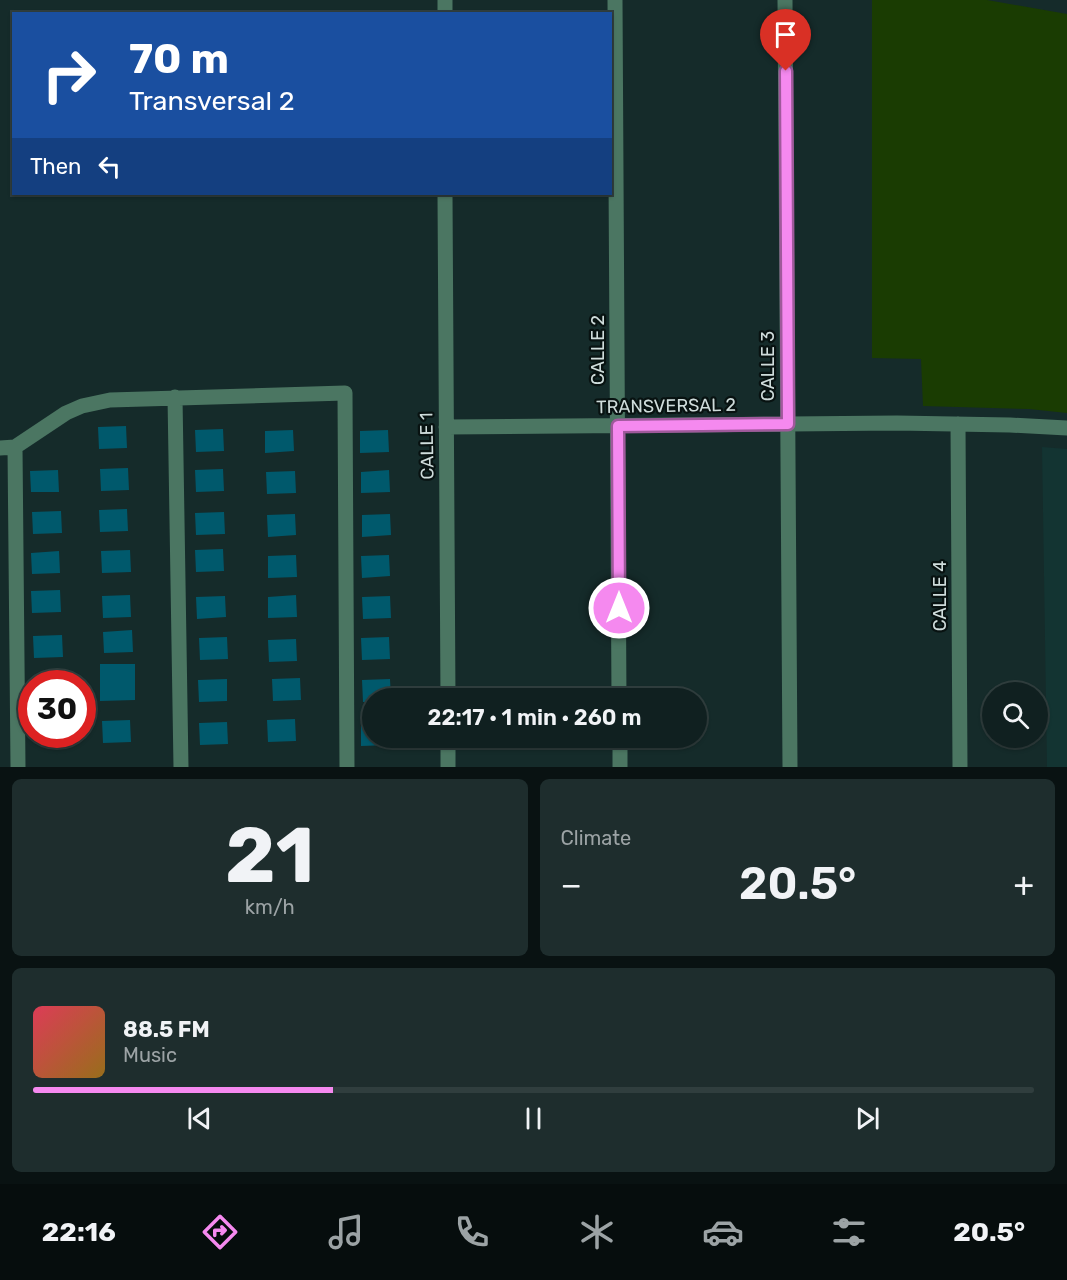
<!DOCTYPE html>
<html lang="en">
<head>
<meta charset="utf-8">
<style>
	:root { --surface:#102020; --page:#1e2d2d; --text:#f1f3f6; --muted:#9ca3a5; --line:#303e3e; --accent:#f589ef }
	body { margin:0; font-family:Rubik,sans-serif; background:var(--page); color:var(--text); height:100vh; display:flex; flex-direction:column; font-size:22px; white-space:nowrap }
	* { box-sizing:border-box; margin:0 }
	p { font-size:20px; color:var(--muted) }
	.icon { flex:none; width:33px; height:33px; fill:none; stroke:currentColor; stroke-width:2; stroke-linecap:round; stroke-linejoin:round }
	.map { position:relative; height:767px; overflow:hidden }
	.side { display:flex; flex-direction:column; gap:12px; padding:12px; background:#091212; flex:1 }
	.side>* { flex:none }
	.guide { position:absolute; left:12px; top:12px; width:600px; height:183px; border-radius:0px; box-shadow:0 2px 4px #0004,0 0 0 2px var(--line); background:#1a4fa0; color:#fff; overflow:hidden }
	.fabs { position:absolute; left:982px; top:682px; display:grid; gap:12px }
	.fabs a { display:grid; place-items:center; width:66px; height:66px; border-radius:50%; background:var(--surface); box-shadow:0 2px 4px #0004,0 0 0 2px var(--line); font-size:30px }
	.speed { position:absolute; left:18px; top:670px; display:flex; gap:12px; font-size:30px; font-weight:700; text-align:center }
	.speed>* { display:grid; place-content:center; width:78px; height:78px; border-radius:50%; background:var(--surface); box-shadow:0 2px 4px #0004,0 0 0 2px var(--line); line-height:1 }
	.speed .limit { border:9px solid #d22; background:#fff; color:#111 }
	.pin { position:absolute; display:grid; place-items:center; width:51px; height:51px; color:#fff; margin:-62px -26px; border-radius:50% 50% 50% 0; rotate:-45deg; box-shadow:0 0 6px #0007 }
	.pin .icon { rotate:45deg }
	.me { position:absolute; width:66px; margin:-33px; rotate:0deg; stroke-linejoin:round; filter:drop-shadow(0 0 4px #0008) }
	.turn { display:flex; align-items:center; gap:21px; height:126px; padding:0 18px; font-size:27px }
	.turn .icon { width:78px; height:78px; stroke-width:2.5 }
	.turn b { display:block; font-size:42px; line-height:51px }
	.then { display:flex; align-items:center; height:57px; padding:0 18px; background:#0003; gap:12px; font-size:22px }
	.big { font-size:45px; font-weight:600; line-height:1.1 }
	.side .card { flex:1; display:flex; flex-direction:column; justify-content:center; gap:9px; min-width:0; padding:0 21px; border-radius:9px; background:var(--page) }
	.side .dial { align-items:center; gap:0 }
	.dial b { font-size:78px; line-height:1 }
	.song { display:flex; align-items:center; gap:18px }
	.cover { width:72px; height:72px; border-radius:9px; background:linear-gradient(135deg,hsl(350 70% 55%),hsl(40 70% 35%)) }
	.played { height:6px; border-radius:3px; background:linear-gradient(90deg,var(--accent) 30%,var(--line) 30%) }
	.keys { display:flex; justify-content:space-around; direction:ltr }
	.heat { display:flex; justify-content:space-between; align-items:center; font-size:33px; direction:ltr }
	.side .tiles { flex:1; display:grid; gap:12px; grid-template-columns:1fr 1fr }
	.card:last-child { grid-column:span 2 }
	.trip { position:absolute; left:362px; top:688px; width:345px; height:60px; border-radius:30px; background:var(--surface); box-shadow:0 2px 4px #0004,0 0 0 2px var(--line); font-weight:600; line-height:60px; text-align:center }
	.dock { display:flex; height:96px; justify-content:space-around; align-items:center; background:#060d0d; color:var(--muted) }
	.dock .icon { width:42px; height:42px }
	.dock .active { color:var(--accent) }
	.dock b { font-size:27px; color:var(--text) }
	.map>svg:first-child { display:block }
</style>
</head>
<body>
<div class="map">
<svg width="1067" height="767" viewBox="0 0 1067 767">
	<rect width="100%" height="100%" fill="#152b2a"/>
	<path fill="#133432" d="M1042,447L1067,449V767H1047Z"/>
	<path fill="#1a3c02" d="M872,0H987L1067,14V413L1029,409L923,406L921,359L872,358Z"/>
	<path fill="#00596c" d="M126,426L127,448L99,449L98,427Z
		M223,429L224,451L196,452L195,430Z
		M293,430L294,451L265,453V431Z
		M388,430L389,452L360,453V431Z
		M128,468L129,490L101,491L100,469Z
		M223,469L224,491L196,492L195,470Z
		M58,470L59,492H31L30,471Z
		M389,470L390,492L361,493V472Z
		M295,471L296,493L267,494L266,472Z
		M127,509L128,531L100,532L99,510Z
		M61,511L62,533L33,534L32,512Z
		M224,512L225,534L196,535L195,513Z
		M295,514L296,535L268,537L267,515Z
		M390,514L391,535L362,537V515Z
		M223,549L224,571L196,572L195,550Z
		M130,550L131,572L102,573L101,551Z
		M59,551L60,573L32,574L31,553Z
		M296,555L297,577L268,578V556Z
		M389,555L390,576L362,578L361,556Z
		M60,590L61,612L32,613L31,591Z
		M130,595L131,617L103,618L102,596Z
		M296,595L297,617L268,618V597Z
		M225,596L226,617L197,619L196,597Z
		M390,596L391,618L363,619L362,597Z
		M132,630L133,652L104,653L103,632Z
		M62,635L63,657L34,658L33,636Z
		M227,637L228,659L200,660L199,638Z
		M389,637L390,659L362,660L361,638Z
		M296,639L297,661L269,662L268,640Z
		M100,664H135V700L100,701Z
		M61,676V684H33V677Z
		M300,678L301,700L273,701L272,679Z
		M227,679V701L199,702L198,680Z
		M390,679L391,699H372V702H363L362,680Z
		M295,719L296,741L268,742L267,720Z
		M130,720L131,742L103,743L102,721Z
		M227,722L228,744L200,745L199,723Z
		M361,724H372V738H390V745L361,746Z
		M37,735H66V743L38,744Z"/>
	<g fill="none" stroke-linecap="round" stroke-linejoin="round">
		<path stroke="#4b7662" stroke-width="15" d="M615,0L619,699
			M785,0L790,767
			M445,14V0
			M445,194L448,699
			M175,397L181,767
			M958,424L960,767
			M446,427L897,423L1010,425L1067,428
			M15,447L18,767
			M0,448L15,447L66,413L82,406L110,400L345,393L347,767
			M620,738V767
			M448,767V738"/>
	</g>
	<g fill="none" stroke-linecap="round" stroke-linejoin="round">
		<defs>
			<path id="route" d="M619,608L618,426L788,424L786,71"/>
		</defs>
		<use href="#route" stroke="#9f599b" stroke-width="15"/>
		<use href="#route" stroke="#f589ef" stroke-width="10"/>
	</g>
	<g text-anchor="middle" stroke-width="4.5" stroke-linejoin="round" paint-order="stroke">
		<g font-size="18" fill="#cfdcdb" stroke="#081211">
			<text transform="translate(598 350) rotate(-90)" y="6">CALLE 2</text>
			<text transform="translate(768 366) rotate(-90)" y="6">CALLE 3</text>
			<text transform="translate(666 406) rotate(-1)" y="6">TRANSVERSAL 2</text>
			<text transform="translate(427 446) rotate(-91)" y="6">CALLE 1</text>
			<text transform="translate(940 596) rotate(-90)" y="6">CALLE 4</text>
		</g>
	</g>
</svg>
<div class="fabs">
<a><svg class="icon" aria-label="search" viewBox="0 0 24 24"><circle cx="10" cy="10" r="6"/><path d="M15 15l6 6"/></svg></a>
</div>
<div class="speed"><div class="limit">30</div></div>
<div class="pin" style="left:786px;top:71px;background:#d93025"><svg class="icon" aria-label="arrive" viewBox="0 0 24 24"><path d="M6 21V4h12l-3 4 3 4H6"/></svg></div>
<svg class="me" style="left:619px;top:608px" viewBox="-20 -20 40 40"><circle r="17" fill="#f589ef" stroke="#fff" stroke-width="3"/><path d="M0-11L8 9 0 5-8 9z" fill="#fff"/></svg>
<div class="trip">22:17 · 1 min · 260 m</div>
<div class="guide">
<div class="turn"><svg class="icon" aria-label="right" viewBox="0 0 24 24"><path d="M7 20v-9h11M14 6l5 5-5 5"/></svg><div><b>70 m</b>Transversal 2</div></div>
<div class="then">Then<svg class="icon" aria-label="left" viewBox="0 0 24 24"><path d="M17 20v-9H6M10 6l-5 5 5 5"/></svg></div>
</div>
</div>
<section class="side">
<div class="tiles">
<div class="card dial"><b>21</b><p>km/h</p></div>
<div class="card"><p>Climate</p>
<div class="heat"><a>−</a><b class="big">20.5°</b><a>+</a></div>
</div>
<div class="card">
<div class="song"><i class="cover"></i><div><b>88.5 FM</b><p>Music</p></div></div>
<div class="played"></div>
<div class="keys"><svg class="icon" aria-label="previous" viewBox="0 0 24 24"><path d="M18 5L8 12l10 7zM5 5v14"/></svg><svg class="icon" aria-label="pause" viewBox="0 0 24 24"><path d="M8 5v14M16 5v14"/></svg><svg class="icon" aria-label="next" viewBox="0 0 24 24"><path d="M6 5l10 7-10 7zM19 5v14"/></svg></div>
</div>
</div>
</section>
<nav class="dock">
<b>22:16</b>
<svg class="icon active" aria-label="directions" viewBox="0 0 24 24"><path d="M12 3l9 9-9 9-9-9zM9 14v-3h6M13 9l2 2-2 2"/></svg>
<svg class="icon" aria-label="music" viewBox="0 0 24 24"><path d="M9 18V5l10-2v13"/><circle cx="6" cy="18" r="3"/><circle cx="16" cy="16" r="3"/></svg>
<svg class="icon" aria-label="phone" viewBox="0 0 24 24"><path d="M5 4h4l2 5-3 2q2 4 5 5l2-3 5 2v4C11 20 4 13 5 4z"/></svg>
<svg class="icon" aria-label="climate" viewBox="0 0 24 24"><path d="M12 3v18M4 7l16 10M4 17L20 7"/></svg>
<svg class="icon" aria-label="car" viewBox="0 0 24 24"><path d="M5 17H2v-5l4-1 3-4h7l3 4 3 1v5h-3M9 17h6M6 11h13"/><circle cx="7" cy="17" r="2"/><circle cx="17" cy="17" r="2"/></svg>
<svg class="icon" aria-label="filters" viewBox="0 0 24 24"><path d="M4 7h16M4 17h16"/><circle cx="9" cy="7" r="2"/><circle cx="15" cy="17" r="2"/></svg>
<b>20.5°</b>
</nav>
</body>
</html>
